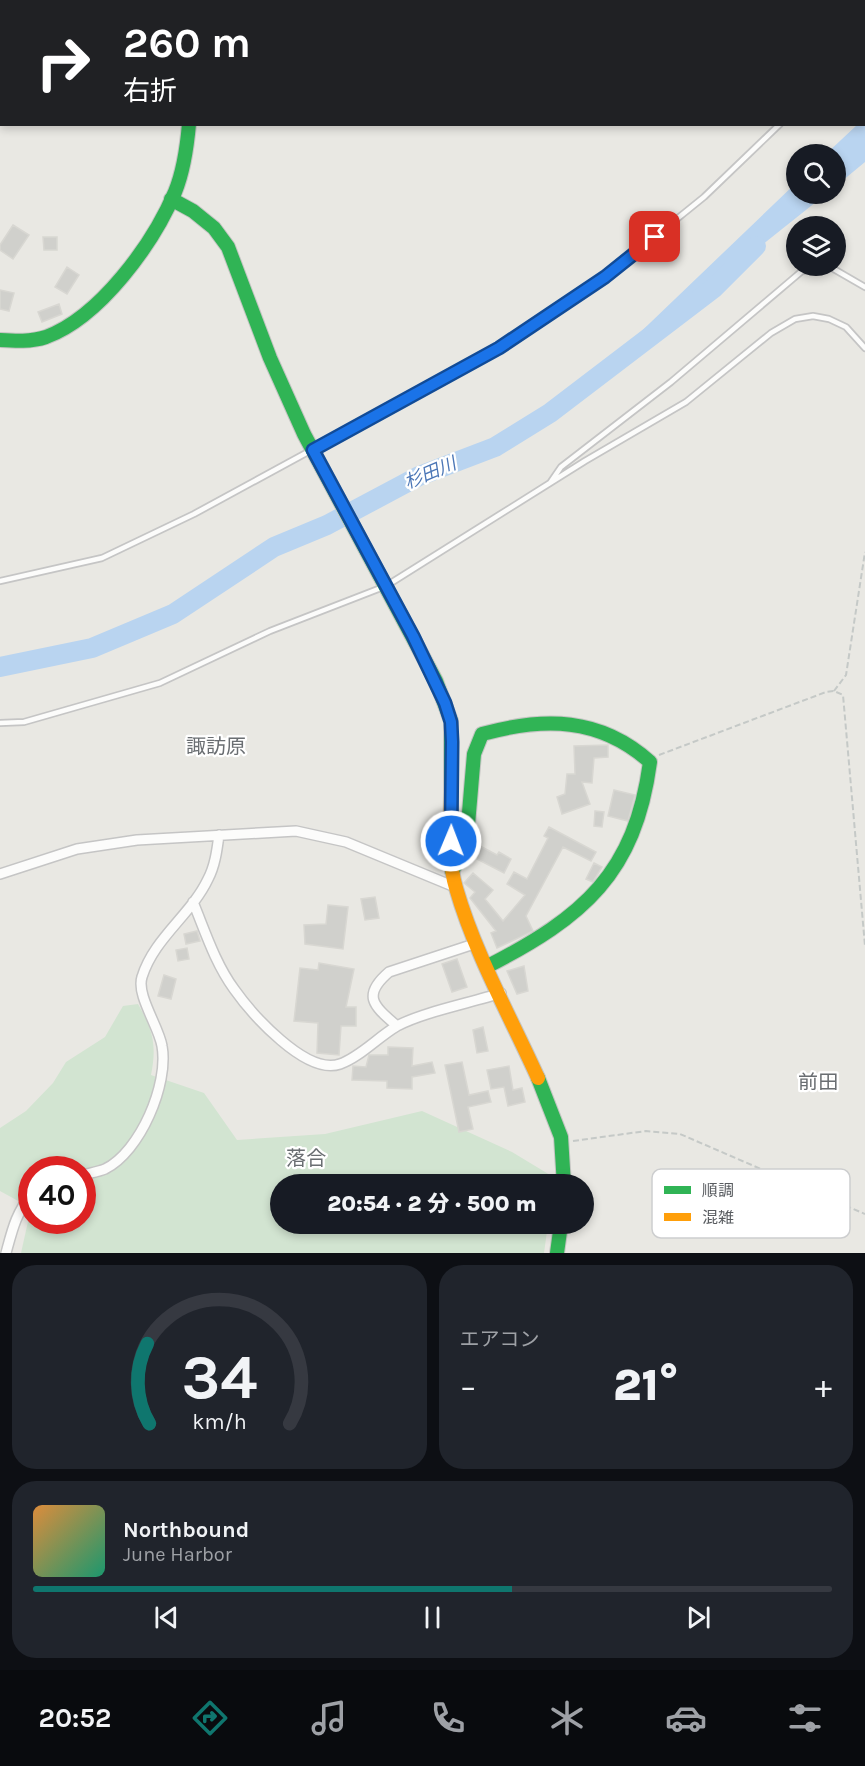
<!DOCTYPE html>
<html lang="ja">
<head>
<meta charset="utf-8">
<style>
	:root { --surface:#171b24; --page:#20242c; --text:#f1f3f6; --muted:#9ea1a6; --line:#363941; --accent:#0f766e }
	body { margin:0; font-family:Karla,"Noto Sans JP",sans-serif; background:var(--page); color:var(--text); height:100vh; display:flex; flex-direction:column; font-size:22px; white-space:nowrap }
	* { box-sizing:border-box; margin:0 }
	p { font-size:20px; color:var(--muted) }
	.icon { flex:none; width:33px; height:33px; fill:none; stroke:currentColor; stroke-width:2; stroke-linecap:round; stroke-linejoin:round }
	.map { position:relative; height:1253px; overflow:hidden }
	.sheet { display:flex; flex-direction:column; gap:12px; padding:12px; background:#0d0f14; flex:1 }
	.sheet>* { flex:none }
	.top-card { position:absolute; left:0px; top:0px; width:866px; height:126px; box-shadow:0 3px 9px #0003; background:#202124; color:#fff; overflow:hidden }
	.fabs { position:absolute; left:786px; top:144px; display:grid; gap:12px }
	.fabs a { display:grid; place-items:center; width:60px; height:60px; border-radius:50%; background:var(--surface); box-shadow:0 3px 9px #0003; font-size:30px }
	.speed { position:absolute; left:18px; top:1156px; display:flex; gap:12px; font-size:30px; font-weight:700; text-align:center }
	.speed>* { display:grid; place-content:center; width:78px; height:78px; border-radius:50%; background:var(--surface); box-shadow:0 3px 9px #0003; line-height:1 }
	.speed .limit { border:9px solid #d22; background:#fff; color:#111 }
	.pin { position:absolute; display:grid; place-items:center; width:51px; height:51px; color:#fff; margin:-26px; border-radius:12px; box-shadow:0 3px 9px #0006 }
	.me { position:absolute; width:66px; margin:-33px; rotate:1deg; stroke-linejoin:round; filter:drop-shadow(0 0 4px #0008) }
	.turn { display:flex; align-items:center; gap:21px; height:126px; padding:0 24px; font-size:27px }
	.turn .icon { width:78px; height:78px; stroke-width:2.5 }
	.turn b { display:block; font-size:42px; line-height:51px }
	.big { font-size:45px; font-weight:800; line-height:1.1 }
	.sheet .widget { flex:1; display:flex; flex-direction:column; justify-content:center; gap:9px; min-width:0; padding:0 21px; border-radius:24px; background:var(--page) }
	.sheet .dial { align-items:center; gap:0 }
	.dial svg { height:156px; overflow:visible; fill:none; stroke:var(--line); stroke-width:7; stroke-linecap:round; text-anchor:middle }
	.dial text { fill:var(--text); stroke:none }
	.song { display:flex; align-items:center; gap:18px }
	.cover { width:72px; height:72px; border-radius:9px; background:linear-gradient(135deg,hsl(30 70% 55%),hsl(160 70% 35%)) }
	.played { height:6px; border-radius:3px; background:linear-gradient(90deg,var(--accent) 60%,var(--line) 60%) }
	.keys { display:flex; justify-content:space-around; direction:ltr }
	.heat { display:flex; justify-content:space-between; align-items:center; font-size:33px; direction:ltr }
	.sheet .tiles { flex:1; display:grid; gap:12px; grid-template-columns:1fr 1fr }
	.widget:last-child { grid-column:span 2 }
	.trip { position:absolute; left:270px; top:1174px; width:324px; height:60px; border-radius:30px; background:var(--surface); box-shadow:0 3px 9px #0003; font-weight:800; line-height:60px; text-align:center }
	.tab-bar { display:flex; height:96px; justify-content:space-around; align-items:center; background:#090b0e; color:var(--muted) }
	.tab-bar .icon { width:42px; height:42px }
	.tab-bar .selected { color:var(--accent) }
	.tab-bar b { font-size:27px; color:var(--text) }
	.map>svg:first-child { display:block }
</style>
</head>
<body>
<div class="map">
<svg width="865" height="1253" viewBox="0 0 865 1253">
	<rect width="100%" height="100%" fill="#e9e8e3"/>
	<path fill="#d2e4d1" fill-rule="evenodd" d="M138,1004C153,1030 157,1045 151,1075L204,1093L237,1140L325,1134L422,1111L512,1152L555,1178L554,1185H280V1224H548L544,1253H21L31,1208L0,1191V1128L26,1111L53,1083L66,1062L105,1037L123,1006ZM32,1170H82V1221H32Z"/>
	<path fill="#b9d4f0" d="M865,117V162L836,186V154H826L857,125L864,124Z
		M796,183V194H826L578,392Z"/>
	<g fill="none" stroke-linecap="round" stroke-linejoin="round">
		<path stroke="#b9d4f0" stroke-width="20" d="M0,667L92,648L173,614L274,547L327,525L419,476L495,447L550,413L714,288L756,246"/>
	</g>
	<path fill="#d0d0cc" stroke="#d8d7d2" stroke-width="1.5" d="M13,225L29,235L13,259L0,250V245Z
		M43,237H57V250H44Z
		M67,267L79,275L67,294L55,287Z
		M0,290L14,293L9,311L0,309Z
		M59,304L62,314L42,322L38,312Z
		M608,745V757L594,758L592,783L582,782L590,804L562,814L557,797L565,794L567,774H575L574,746Z
		M614,790L635,795L628,821L608,816Z
		M595,811L604,812L602,827L594,826Z
		M549,827L596,852L591,861L563,847L526,916L533,931L497,948L491,933L496,931L470,898L475,892L464,883L473,873L493,890L485,899L503,921L525,895L507,884L514,872L527,879L548,838L544,836Z
		M480,846L497,855L499,852L511,859L504,873L473,857Z
		M594,863L602,867L593,882L586,879Z
		M375,897L379,918L365,920L361,899Z
		M328,905L348,907L343,949L305,944L304,925L326,924Z
		M197,931L200,941L186,944L184,934Z
		M187,948L189,959L178,961L176,950Z
		M457,959L467,987L452,992L442,964Z
		M319,963L354,969L346,1007H356V1026H341L339,1055L317,1053L318,1023L294,1021L300,968L318,970Z
		M524,966L528,991L517,994L507,971Z
		M164,975L176,979L171,999L158,996Z
		M483,1027L488,1051L477,1053L473,1030Z
		M388,1047L413,1048L412,1066L432,1062L435,1073L412,1077V1089L387,1088V1081L352,1080L353,1066L366,1067L369,1055H388Z
		M462,1062L469,1095L488,1091L491,1102L468,1107L473,1129L459,1132L445,1065Z
		M509,1066L513,1090L522,1088L525,1102L508,1106L504,1087L491,1089L487,1070Z"/>
	<g fill="none" stroke-linecap="round" stroke-linejoin="round">
		<defs>
			<path id="lane" d="M859,2L860,0
				M550,483L561,467L671,382L802,271L832,268L865,287
				M0,581L102,558L194,514L499,348L605,277L704,197L780,124
				M0,723L24,722L160,683L270,631L386,586L585,461L686,402L771,333L795,319L813,316L829,319L846,327L865,348"/>
			<path id="street" d="M0,874L77,849L137,840L296,831L346,842L455,887
				M193,902C205,931 215,963 234,989C251,1013 306,1076 340,1064C360,1057 378,1037 397,1026C423,1012 470,1003 501,993
				M397,1026C374,1006 361,996 389,972L477,943
				M82,1175C89,1173 98,1172 105,1169C140,1152 169,1084 162,1046C159,1027 136,995 142,977C154,938 191,915 208,879C215,866 217,850 219,835
				M6,1253C12,1231 16,1212 32,1194"/>
			<path id="fast" d="M198,0V2
				M171,199L193,211L214,228L228,247L270,358L304,434L436,681L451,721V792
				M0,340C15,341 31,342 46,337C100,317 153,244 175,192C184,170 187,147 189,124
				M452,871L466,848L474,754L482,734C544,717 600,717 650,762C635,874 583,917 488,966
				M538,1078L561,1137L564,1185
				M557,1253L561,1224"/>
			<path id="slow" d="M451,792C451,823 447,859 456,888C475,954 510,1016 538,1078"/>
		</defs>
		<use href="#lane" stroke="#c5c5c5" stroke-width="8"/>
		<use href="#street" stroke="#c5c5c5" stroke-width="12"/>
		<use href="#fast" stroke="#c5c5c3" stroke-width="16"/>
		<use href="#slow" stroke="#c5c5c3" stroke-width="16"/>
		<path stroke="#c5c9c7" stroke-width="2" stroke-dasharray="6 3" stroke-linecap="butt" d="M834,691L846,675L865,552
			M659,755L826,692L834,691L843,695L865,946
			M573,1141L646,1131L680,1134L865,1214"/>
		<use href="#lane" stroke="#fcfcfb" stroke-width="4.5"/>
		<use href="#street" stroke="#fcfcfb" stroke-width="9"/>
		<use href="#fast" stroke="#30b455" stroke-width="14"/>
		<use href="#slow" stroke="#ff9f0a" stroke-width="14"/>
	</g>
	<g fill="none" stroke-linecap="round" stroke-linejoin="round">
		<defs>
			<path id="route" d="M451,841L452,742L451,722L445,703L413,636L313,450L499,348L605,277L655,237"/>
		</defs>
		<use href="#route" stroke="#114b97" stroke-width="15"/>
		<use href="#route" stroke="#1a73e8" stroke-width="10"/>
	</g>
	<g text-anchor="middle" stroke-width="4.5" stroke-linejoin="round" paint-order="stroke">
		<g font-size="18" font-style="italic" fill="#4b76b6" stroke="#fff">
			<text transform="translate(430 473) rotate(-23)" y="6">杉田川</text>
		</g>
		<g font-size="20" fill="#6a6e72" stroke="#fff">
			<text x="216" y="753">諏訪原</text>
			<text x="818" y="1089">前田</text>
			<text x="306" y="1165">落合</text>
		</g>
	</g>
	<rect x="652" y="1169" width="198" height="69" rx="9" fill="#fff" stroke="#cdcecf" stroke-width="1.5"/>
	<rect x="664" y="1186" width="27" height="8" fill="#30b455"/>
	<rect x="664" y="1213" width="27" height="8" fill="#ff9f0a"/>
	<g font-size="16" fill="#595c60">
		<text x="702" y="1196">順調</text>
		<text x="702" y="1223">混雑</text>
	</g>
</svg>
<div class="fabs">
<a><svg class="icon" aria-label="search" viewBox="0 0 24 24"><circle cx="10" cy="10" r="6"/><path d="M15 15l6 6"/></svg></a>
<a><svg class="icon" aria-label="layers" viewBox="0 0 24 24"><path d="M12 4l9 5-9 5-9-5zM3 14l9 5 9-5"/></svg></a>
</div>
<div class="speed"><div class="limit">40</div></div>
<div class="pin" style="left:655px;top:237px;background:#d93025"><svg class="icon" aria-label="arrive" viewBox="0 0 24 24"><path d="M6 21V4h12l-3 4 3 4H6"/></svg></div>
<svg class="me" style="left:451px;top:841px" viewBox="-20 -20 40 40"><circle r="17" fill="#1a73e8" stroke="#fff" stroke-width="3"/><path d="M0-11L8 9 0 5-8 9z" fill="#fff"/></svg>
<div class="trip">20:54 · 2 分 · 500 m</div>
<div class="top-card">
<div class="turn"><svg class="icon" aria-label="right" viewBox="0 0 24 24"><path d="M7 20v-9h11M14 6l5 5-5 5"/></svg><div><b>260 m</b>右折</div></div>
</div>
</div>
<section class="sheet">
<div class="tiles">
<div class="widget dial"><svg viewBox="0 0 100 80">
<path d="M14 69A42 42 0 1 1 86 69"/>
<path d="M14 69A42 42 0 0 1 13 28" stroke="#0f766e"/>
<text x="50" y="56" font-size="32" font-weight="700">34</text>
<text x="50" y="72" font-size="11">km/h</text>
</svg></div>
<div class="widget"><p>エアコン</p>
<div class="heat"><a>−</a><b class="big">21°</b><a>+</a></div>
</div>
<div class="widget">
<div class="song"><i class="cover"></i><div><b>Northbound</b><p>June Harbor</p></div></div>
<div class="played"></div>
<div class="keys"><svg class="icon" aria-label="previous" viewBox="0 0 24 24"><path d="M18 5L8 12l10 7zM5 5v14"/></svg><svg class="icon" aria-label="pause" viewBox="0 0 24 24"><path d="M8 5v14M16 5v14"/></svg><svg class="icon" aria-label="next" viewBox="0 0 24 24"><path d="M6 5l10 7-10 7zM19 5v14"/></svg></div>
</div>
</div>
</section>
<nav class="tab-bar">
<b>20:52</b>
<svg class="icon selected" aria-label="directions" viewBox="0 0 24 24"><path d="M12 3l9 9-9 9-9-9zM9 14v-3h6M13 9l2 2-2 2"/></svg>
<svg class="icon" aria-label="music" viewBox="0 0 24 24"><path d="M9 18V5l10-2v13"/><circle cx="6" cy="18" r="3"/><circle cx="16" cy="16" r="3"/></svg>
<svg class="icon" aria-label="phone" viewBox="0 0 24 24"><path d="M5 4h4l2 5-3 2q2 4 5 5l2-3 5 2v4C11 20 4 13 5 4z"/></svg>
<svg class="icon" aria-label="climate" viewBox="0 0 24 24"><path d="M12 3v18M4 7l16 10M4 17L20 7"/></svg>
<svg class="icon" aria-label="car" viewBox="0 0 24 24"><path d="M5 17H2v-5l4-1 3-4h7l3 4 3 1v5h-3M9 17h6M6 11h13"/><circle cx="7" cy="17" r="2"/><circle cx="17" cy="17" r="2"/></svg>
<svg class="icon" aria-label="filters" viewBox="0 0 24 24"><path d="M4 7h16M4 17h16"/><circle cx="9" cy="7" r="2"/><circle cx="15" cy="17" r="2"/></svg>
</nav>
</body>
</html>
